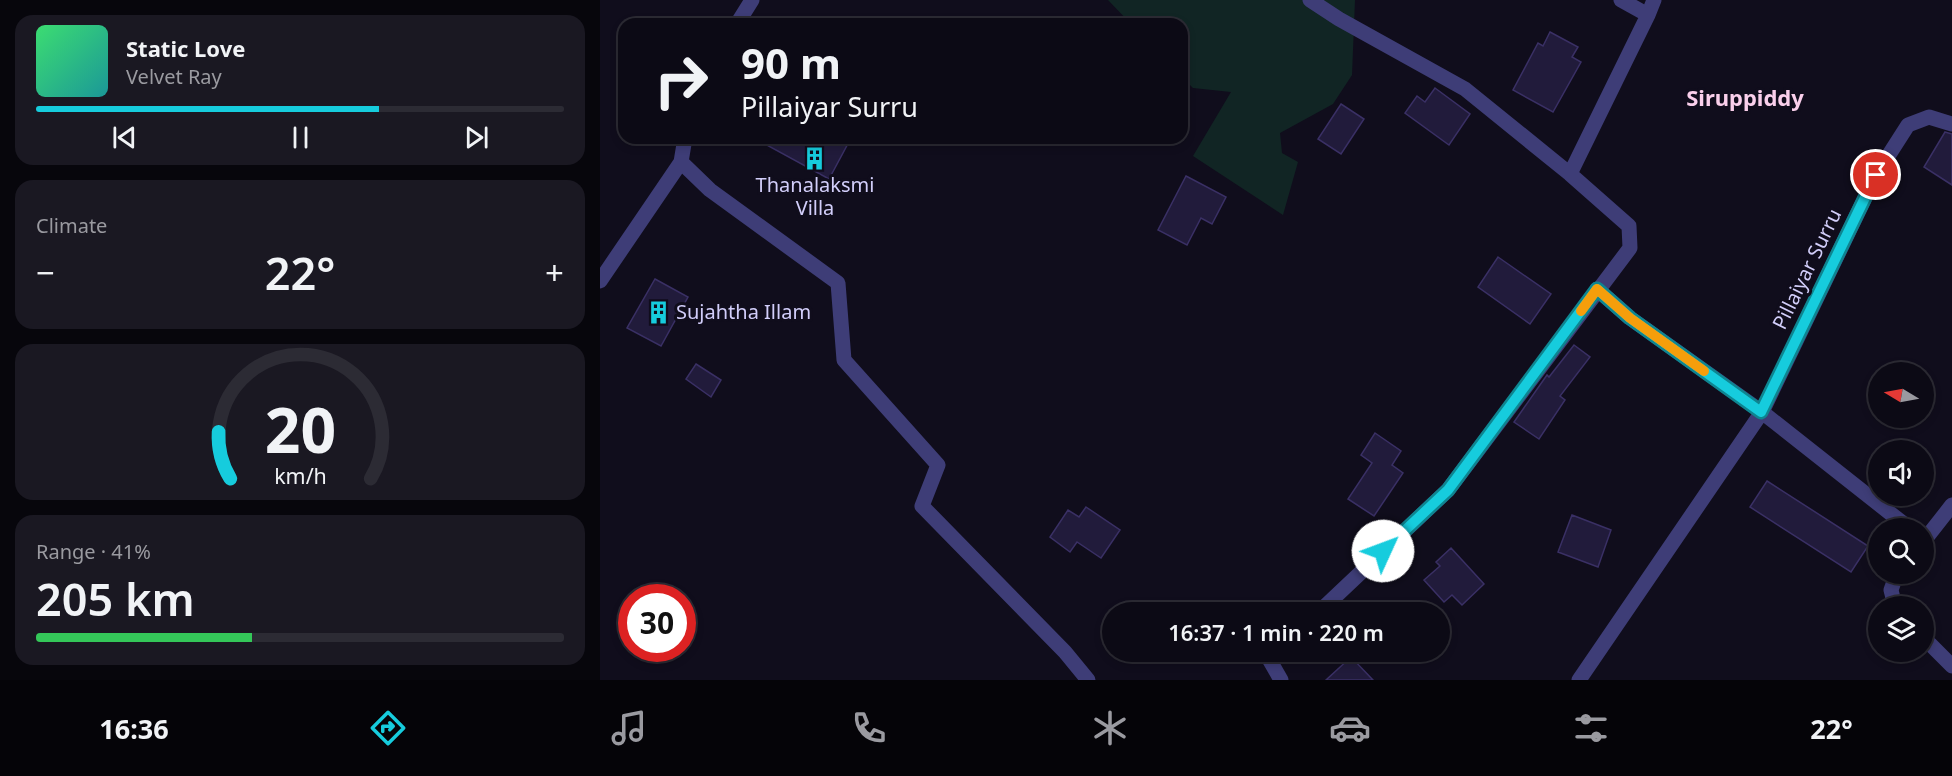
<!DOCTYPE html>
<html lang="en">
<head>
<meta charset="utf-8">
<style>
	:root { --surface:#0c0a15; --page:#1a1822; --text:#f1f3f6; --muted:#9a9aa0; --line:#2c2b34; --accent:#16ccdd }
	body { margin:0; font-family:"Noto Sans",sans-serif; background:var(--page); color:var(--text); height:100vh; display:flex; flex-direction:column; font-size:22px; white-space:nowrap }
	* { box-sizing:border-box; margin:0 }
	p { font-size:20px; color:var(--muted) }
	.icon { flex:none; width:33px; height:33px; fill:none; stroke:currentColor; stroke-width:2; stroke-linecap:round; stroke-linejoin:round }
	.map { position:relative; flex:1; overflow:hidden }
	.details { display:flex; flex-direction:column; gap:15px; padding:15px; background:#07060c; width:600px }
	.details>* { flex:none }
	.guide { position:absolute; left:18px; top:18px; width:570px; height:126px; border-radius:18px; box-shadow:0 3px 9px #0003,0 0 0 2px var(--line); background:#0c0a15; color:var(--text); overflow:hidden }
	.needle { width:39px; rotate:280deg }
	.tools { position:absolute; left:1268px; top:362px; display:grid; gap:12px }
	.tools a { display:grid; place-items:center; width:66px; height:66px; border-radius:50%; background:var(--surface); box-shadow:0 3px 9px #0003,0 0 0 2px var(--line); font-size:30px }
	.speed { position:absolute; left:18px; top:584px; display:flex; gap:12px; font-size:30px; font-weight:700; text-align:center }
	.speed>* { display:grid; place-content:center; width:78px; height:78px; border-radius:50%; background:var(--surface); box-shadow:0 3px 9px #0003,0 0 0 2px var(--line); line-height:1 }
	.speed .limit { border:9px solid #d22; background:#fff; color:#111 }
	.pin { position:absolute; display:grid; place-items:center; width:51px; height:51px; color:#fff; margin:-26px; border:3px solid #fff; border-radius:50%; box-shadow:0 2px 6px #0007 }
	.me { position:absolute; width:66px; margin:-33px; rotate:47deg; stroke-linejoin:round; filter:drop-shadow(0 0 4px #0008) }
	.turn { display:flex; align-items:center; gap:21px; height:126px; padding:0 24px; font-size:27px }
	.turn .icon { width:78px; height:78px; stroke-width:2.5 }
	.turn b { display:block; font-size:42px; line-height:51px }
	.big { font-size:45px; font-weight:600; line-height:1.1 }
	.details .tile { flex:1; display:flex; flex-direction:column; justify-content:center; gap:9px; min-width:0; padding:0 21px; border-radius:18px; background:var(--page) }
	.details .dial { align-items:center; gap:0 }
	.dial svg { height:156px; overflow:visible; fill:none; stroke:var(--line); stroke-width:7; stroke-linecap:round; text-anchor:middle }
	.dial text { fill:var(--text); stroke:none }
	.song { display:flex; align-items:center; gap:18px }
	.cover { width:72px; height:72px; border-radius:9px; background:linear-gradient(135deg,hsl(140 70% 55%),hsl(180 70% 35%)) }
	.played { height:6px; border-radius:3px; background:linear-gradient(90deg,var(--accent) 65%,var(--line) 65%) }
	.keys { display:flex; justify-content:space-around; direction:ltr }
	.heat { display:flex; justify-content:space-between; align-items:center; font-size:33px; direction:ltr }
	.charge { height:9px; border-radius:4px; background:linear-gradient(90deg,#34c759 41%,var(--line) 0) }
	.trip { position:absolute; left:502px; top:602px; width:348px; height:60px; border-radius:30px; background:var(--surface); box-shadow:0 3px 9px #0003,0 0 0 2px var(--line); font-weight:600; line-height:60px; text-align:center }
	.tab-bar { display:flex; height:96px; justify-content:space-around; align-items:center; background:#050408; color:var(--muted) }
	.tab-bar .icon { width:42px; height:42px }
	.tab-bar .active { color:var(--accent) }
	.tab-bar b { font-size:27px; color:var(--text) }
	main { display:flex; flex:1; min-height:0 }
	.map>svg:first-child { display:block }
</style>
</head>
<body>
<main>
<section class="details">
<div class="tile">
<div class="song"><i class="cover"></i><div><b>Static Love</b><p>Velvet Ray</p></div></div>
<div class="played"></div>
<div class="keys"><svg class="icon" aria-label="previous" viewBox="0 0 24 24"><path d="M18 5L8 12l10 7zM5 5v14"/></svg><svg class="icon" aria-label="pause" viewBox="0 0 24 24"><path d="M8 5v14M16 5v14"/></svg><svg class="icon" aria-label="next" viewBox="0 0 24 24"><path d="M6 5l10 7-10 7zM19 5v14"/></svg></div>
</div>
<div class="tile"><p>Climate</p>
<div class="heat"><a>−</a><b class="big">22°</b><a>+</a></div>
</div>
<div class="tile dial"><svg viewBox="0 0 100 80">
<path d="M14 69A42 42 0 1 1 86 69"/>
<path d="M14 69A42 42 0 0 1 8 45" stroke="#16ccdd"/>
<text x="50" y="56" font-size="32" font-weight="700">20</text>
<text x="50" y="72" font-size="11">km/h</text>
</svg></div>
<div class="tile"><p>Range · 41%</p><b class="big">205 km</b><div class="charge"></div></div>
</section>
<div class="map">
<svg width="1352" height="680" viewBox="0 0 1352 680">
	<rect width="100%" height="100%" fill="#100d1c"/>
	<path fill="#112524" d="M508,0H755L752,75L733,104L680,133L682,153L698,162L683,215L593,156L631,92L593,88L582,77V24H531Z"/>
	<path fill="#211b3b" stroke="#3a3065" stroke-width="1.5" d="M950,32L978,47L972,57L981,62L953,112L913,90L938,43L943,46Z
		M835,88L870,114L849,145L805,113L817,96L825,102Z
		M741,104L764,119L741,154L718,139Z
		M1345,132L1352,134V185L1324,167Z
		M154,138H251L229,179Z
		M586,176L626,197L612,224L601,218L587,245L558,230Z
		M898,257L951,294L930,324L878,287Z
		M55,279L88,297L61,346L27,328Z
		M974,345L990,357L960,396L965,400L939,439L914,422L947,375L949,377Z
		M96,364L121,380L111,397L86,379Z
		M775,433L801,451L792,465L803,473L774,516L748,499L772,463L761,455Z
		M1167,481L1268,546L1251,572L1150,507Z
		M486,507L520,530L501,558L477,542L470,552L450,537L468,510L479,517Z
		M972,515L1011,530L998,567L958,552Z
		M851,548L884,584L862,605L852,595L844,602L824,580L840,566L836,562Z
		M751,657L773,680H726Z"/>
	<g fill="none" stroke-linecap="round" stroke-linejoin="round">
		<path stroke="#3e3d77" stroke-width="15" d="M710,0L739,19L865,89L970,174
			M1021,0L1048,15
			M137,24L152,0
			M81,162L110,190L238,283L244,360L338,465L322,506L465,652L488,680
			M0,281L81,162L85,138
			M997,289L1030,318L1162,412L1309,528
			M1323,542L1352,505
			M1295,606L1291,590L1297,573
			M719,612L848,490L1030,248L1029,226L970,174L1048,15L1054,0
			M1323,637L1352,666
			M677,651L669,659L681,680
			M979,680L1162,412L1276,175L1308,125L1329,117L1352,124"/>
	</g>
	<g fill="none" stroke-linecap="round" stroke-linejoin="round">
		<defs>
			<path id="route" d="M783,551L848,490L997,289L1030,318L1161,412L1276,175"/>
		</defs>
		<use href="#route" stroke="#0e8590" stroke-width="15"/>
		<use href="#route" stroke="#16ccdd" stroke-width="10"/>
		<path stroke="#f59e0b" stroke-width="10" d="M981,311L997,289L1030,318L1104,371"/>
	</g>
	<defs>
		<symbol id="building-bare" viewBox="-9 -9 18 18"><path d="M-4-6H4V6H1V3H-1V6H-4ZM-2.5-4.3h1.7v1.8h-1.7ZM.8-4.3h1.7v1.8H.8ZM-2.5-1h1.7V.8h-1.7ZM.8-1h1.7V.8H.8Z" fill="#16ccdd" stroke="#100d1c" stroke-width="2.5" paint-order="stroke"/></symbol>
	</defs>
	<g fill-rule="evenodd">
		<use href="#building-bare" x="198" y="142" width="33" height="33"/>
		<use href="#building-bare" x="42" y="296" width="33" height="33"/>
	</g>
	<g text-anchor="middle" stroke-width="6" stroke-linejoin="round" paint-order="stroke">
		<g font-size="20" fill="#d2cefa" stroke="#100d1c">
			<text x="215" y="192">Thanalaksmi<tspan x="215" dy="23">Villa</tspan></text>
			<text x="76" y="319" text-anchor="start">Sujahtha Illam</text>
		</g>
		<g font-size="20" fill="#d2cefa" stroke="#100d1c">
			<text transform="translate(1207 269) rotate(-64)" y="7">Pillaiyar Surru</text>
		</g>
		<g font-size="22" font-weight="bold" fill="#facfeb" stroke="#100d1c">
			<text x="1145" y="106">Siruppiddy</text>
		</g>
	</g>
</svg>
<div class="tools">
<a><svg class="needle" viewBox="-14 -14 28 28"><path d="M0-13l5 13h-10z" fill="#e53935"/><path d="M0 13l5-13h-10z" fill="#9a9aa0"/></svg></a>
<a><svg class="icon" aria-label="sound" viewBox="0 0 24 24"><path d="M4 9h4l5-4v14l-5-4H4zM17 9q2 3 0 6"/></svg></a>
<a><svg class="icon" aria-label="search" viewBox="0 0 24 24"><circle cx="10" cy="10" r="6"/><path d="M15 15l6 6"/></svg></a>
<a><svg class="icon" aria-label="layers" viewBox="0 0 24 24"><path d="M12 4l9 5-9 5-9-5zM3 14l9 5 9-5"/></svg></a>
</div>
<div class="speed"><div class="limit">30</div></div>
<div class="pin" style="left:1276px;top:175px;background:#d93025"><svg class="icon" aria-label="arrive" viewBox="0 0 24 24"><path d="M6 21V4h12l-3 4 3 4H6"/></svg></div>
<svg class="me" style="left:783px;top:551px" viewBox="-20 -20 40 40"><circle r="19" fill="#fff"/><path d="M0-13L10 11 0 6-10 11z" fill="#16ccdd"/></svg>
<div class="trip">16:37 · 1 min · 220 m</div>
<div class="guide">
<div class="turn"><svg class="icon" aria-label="right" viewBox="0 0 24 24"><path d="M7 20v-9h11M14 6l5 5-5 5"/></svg><div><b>90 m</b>Pillaiyar Surru</div></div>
</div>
</div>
</main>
<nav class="tab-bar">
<b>16:36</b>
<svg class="icon active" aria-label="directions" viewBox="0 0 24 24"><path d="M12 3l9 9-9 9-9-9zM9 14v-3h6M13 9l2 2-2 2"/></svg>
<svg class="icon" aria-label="music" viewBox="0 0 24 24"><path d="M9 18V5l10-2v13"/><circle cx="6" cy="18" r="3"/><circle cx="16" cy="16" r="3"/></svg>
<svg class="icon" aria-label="phone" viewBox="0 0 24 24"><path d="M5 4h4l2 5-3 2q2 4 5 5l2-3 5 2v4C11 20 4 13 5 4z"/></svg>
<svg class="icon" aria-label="climate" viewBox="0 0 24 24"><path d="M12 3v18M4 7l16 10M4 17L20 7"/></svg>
<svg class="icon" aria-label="car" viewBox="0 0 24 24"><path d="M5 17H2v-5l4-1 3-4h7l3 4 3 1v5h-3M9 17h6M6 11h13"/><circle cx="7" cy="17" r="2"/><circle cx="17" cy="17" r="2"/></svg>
<svg class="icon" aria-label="filters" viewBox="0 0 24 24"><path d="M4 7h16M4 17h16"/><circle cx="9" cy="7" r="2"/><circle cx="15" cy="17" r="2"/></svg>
<b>22°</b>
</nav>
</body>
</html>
